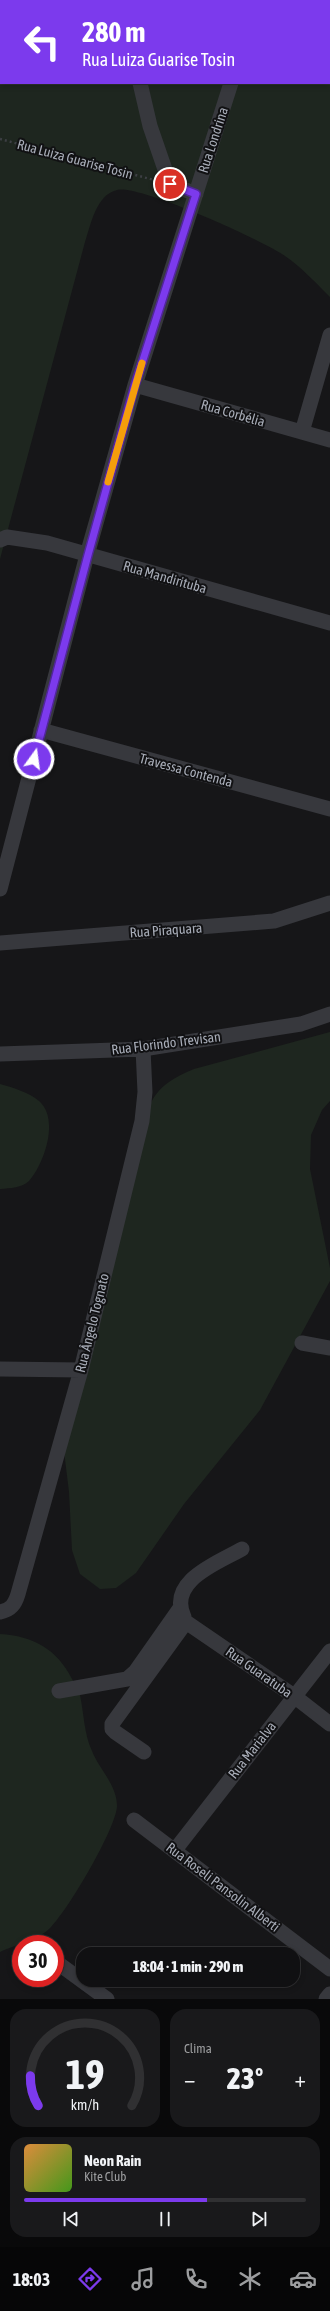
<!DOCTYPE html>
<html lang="pt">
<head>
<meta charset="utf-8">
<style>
	:root { --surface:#101012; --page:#19191b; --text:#f1f3f6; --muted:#9c9d9f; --line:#303032; --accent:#7c3aed }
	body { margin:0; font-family:"Asap Condensed",sans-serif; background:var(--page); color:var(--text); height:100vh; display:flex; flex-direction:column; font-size:15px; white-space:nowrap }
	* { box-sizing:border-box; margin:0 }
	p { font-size:13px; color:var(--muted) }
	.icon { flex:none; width:22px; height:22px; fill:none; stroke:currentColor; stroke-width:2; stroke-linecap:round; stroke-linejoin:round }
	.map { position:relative; height:1999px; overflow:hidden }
	.drawer { display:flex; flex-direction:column; gap:10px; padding:10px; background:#09090a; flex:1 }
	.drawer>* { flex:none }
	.guide { position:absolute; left:0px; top:0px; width:330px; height:84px; box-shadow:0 2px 6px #0003,0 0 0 1px var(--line); background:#7c3aed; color:#fff; overflow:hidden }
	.speed { position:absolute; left:12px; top:1935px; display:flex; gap:8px; font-size:20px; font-weight:700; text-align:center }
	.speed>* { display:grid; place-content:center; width:52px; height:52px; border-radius:50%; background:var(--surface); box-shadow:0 2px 6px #0003,0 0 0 1px var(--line); line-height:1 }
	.speed .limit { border:6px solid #d22; background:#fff; color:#111 }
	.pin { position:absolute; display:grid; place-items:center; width:34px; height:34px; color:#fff; margin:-17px; border:2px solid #fff; border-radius:50%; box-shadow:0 1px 4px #0007 }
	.me { position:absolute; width:44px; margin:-22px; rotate:14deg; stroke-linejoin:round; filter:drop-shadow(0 0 3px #0008) }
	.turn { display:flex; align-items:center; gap:14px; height:84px; padding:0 16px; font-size:18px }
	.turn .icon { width:52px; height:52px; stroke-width:2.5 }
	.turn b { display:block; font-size:28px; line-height:34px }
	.big { font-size:30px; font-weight:800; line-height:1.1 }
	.drawer .tile { flex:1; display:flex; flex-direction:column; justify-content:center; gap:6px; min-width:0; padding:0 14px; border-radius:16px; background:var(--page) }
	.drawer .dial { align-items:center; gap:0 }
	.dial svg { height:104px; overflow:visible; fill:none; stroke:var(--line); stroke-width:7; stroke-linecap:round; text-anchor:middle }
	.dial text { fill:var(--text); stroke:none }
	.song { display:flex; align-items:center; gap:12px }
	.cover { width:48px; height:48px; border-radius:6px; background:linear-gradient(135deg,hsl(30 70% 55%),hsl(100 70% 35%)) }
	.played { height:4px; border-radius:2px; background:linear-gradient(90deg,var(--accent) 65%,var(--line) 65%) }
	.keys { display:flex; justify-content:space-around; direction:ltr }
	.heat { display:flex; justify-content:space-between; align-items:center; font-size:22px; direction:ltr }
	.drawer .tiles { flex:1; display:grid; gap:10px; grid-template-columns:1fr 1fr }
	.tile:last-child { grid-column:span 2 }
	.trip { position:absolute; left:76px; top:1947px; width:224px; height:40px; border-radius:16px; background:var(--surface); box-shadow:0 2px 6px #0003,0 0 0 1px var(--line); font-weight:800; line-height:40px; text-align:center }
	.tabs { display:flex; height:64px; justify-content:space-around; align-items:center; background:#060607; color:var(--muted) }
	.tabs .icon { width:28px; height:28px }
	.tabs .current { color:var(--accent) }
	.tabs b { font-size:18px; color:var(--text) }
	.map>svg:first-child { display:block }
</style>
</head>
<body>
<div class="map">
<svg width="330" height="1999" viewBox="0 0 330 1999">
	<rect width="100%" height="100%" fill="#161618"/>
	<path fill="#1e261f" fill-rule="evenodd" d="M0,0H330V297C316,283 301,267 285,256C264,241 139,184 117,190C96,195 91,224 85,242L0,559ZM1,1H329V83H1Z
		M330,1032V1101L322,1110L311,1135L310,1169L330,1268V1281L260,1410L184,1504L136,1573L116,1588L100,1589L80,1574L72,1550L69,1492L64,1451L138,1134C153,1096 154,1086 194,1069Z
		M0,1084C14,1088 28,1092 39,1101C60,1119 44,1164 29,1181C22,1188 10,1188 0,1189Z
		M0,1634C33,1636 57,1649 72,1679C75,1684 79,1690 80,1695C84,1714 84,1734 92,1751C99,1769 117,1785 117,1806C116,1829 68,1910 51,1927C38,1941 16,1944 0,1952Z"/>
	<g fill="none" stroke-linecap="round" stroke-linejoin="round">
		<path stroke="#2c353c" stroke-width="4" d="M249,0L253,1
			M329,17H330"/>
		<path stroke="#3d3f44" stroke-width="2.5" stroke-dasharray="2 3" stroke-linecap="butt" d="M0,139L154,180"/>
		<path stroke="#37383d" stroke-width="15" d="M329,37H330
			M140,83L150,126L170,184L196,194
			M135,385L330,440
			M302,432L330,335
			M0,540L7,537L47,543L330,623
			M41,730L330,809
			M0,889L87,555L135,385L231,83
			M0,943L274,921L330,903
			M0,1054L143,1049L301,1024L330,1014
			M302,1343L330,1348
			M0,1369L81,1370
			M0,1612C11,1610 15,1604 18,1594L81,1370L142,1121L145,1092L143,1049
			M184,1617C167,1581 217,1563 242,1549
			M186,1622L294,1696L330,1724
			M59,1691L127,1679L135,1672L180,1608
			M144,1752L115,1732L112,1729V1724L186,1622
			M134,1820L330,1969
			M175,1850L330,1651
			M55,1961L107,1999
			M326,1999L330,1994"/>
	</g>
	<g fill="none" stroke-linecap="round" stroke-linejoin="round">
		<defs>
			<path id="route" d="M34,759L88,555L135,385L196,194L170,184"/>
		</defs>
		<use href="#route" stroke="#51269a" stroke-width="10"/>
		<use href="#route" stroke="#7c3aed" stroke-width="7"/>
		<path stroke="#f59e0b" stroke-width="7" d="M108,482L142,363"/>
	</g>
	<g text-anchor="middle" stroke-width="4" stroke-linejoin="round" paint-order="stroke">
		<g font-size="14" fill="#a8adb8" stroke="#111113">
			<text transform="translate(213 140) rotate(-72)" y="5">Rua Londrina</text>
			<text transform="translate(75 159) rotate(15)" y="5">Rua Luiza Guarise Tosin</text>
			<text transform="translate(233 413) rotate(16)" y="5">Rua Corbélia</text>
			<text transform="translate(165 577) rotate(16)" y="5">Rua Mandirituba</text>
			<text transform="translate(186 770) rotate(15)" y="5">Travessa Contenda</text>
			<text transform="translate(166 930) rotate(-4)" y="5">Rua Piraquara</text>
			<text transform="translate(166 1043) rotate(-7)" y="5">Rua Florindo Trevisan</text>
			<text transform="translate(92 1323) rotate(-76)" y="5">Rua Ângelo Tognato</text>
			<text transform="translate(259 1672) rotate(35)" y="5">Rua Guaratuba</text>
			<text transform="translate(252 1750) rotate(-52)" y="5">Rua Marialva</text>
			<text transform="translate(223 1887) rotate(37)" y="5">Rua Roseli Pansolin Alberti</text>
		</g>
	</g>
</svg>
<div class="speed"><div class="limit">30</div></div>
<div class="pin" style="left:170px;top:184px;background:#d93025"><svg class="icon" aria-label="arrive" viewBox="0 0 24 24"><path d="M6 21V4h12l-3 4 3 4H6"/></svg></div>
<svg class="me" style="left:34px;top:759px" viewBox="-20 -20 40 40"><circle r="17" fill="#7c3aed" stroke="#fff" stroke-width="3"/><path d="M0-11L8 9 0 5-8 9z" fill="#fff"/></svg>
<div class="trip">18:04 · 1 min · 290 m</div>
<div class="guide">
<div class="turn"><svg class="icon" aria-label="left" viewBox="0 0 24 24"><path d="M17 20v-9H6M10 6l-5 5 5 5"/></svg><div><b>280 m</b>Rua Luiza Guarise Tosin</div></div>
</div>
</div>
<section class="drawer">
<div class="tiles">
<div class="tile dial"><svg viewBox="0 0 100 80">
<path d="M14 69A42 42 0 1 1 86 69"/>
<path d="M14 69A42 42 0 0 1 8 46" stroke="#7c3aed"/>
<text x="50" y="56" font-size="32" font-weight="700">19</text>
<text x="50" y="72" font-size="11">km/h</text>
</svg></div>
<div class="tile"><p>Clima</p>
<div class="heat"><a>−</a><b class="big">23°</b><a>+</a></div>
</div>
<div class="tile">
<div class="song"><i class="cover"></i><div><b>Neon Rain</b><p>Kite Club</p></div></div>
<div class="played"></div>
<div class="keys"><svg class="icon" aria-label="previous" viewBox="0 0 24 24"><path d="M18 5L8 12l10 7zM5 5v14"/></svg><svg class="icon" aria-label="pause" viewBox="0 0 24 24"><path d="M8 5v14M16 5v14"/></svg><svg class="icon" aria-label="next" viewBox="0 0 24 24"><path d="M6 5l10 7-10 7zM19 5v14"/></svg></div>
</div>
</div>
</section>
<nav class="tabs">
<b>18:03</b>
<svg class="icon current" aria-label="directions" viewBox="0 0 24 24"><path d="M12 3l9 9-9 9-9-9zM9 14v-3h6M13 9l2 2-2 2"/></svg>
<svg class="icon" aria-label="music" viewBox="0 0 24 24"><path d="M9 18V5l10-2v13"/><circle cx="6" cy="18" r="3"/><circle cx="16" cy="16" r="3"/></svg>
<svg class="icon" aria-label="phone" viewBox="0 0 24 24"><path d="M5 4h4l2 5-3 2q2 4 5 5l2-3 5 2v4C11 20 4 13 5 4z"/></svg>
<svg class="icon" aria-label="climate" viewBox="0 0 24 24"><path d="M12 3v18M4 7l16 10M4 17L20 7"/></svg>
<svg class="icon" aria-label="car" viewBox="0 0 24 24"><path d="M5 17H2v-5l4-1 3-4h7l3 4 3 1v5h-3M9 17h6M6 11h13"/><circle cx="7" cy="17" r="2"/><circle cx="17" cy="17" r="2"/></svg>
</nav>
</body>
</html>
